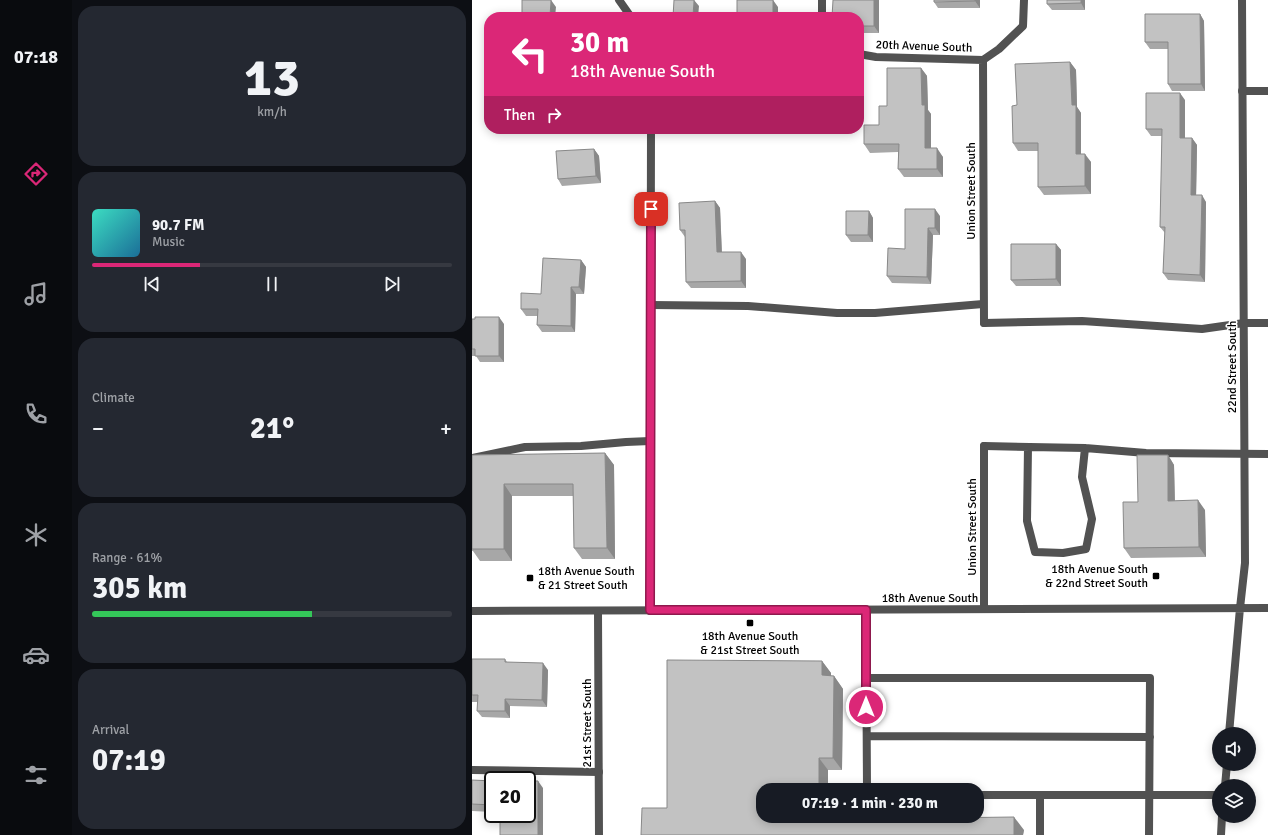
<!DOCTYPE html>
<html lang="en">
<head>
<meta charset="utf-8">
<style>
	:root { --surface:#171b24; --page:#242831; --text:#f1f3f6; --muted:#9ea1a6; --line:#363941; --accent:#db2777 }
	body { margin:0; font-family:Signika,sans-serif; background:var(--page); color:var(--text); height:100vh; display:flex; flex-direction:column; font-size:15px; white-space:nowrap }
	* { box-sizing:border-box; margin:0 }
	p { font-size:13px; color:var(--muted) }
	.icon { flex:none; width:22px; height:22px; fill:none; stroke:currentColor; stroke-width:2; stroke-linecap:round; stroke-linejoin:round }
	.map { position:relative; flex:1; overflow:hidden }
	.drawer { display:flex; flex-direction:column; gap:6px; padding:6px; background:#0d0f14; width:400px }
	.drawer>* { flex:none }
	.top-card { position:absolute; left:12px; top:12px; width:380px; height:122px; border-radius:16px; box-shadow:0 2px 10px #0003; background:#db2777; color:#fff; overflow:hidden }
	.tools { position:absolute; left:740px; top:727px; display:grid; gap:8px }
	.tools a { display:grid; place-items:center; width:44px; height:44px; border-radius:50%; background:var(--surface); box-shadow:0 2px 10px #0003; font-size:20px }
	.speed { position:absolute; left:12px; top:771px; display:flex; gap:8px; font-size:20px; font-weight:700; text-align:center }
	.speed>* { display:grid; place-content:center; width:52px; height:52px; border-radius:50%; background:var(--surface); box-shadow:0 2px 10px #0003; line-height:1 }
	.speed .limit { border:2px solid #111; border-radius:6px; background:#fff; color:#111 }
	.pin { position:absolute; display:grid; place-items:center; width:34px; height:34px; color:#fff; margin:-17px; border-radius:8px; box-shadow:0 2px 6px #0006 }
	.me { position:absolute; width:44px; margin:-22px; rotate:0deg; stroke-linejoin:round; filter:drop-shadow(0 0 3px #0008) }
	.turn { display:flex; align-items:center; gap:14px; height:84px; padding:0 20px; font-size:18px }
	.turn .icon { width:52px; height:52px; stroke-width:2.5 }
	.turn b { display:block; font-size:28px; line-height:34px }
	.then { display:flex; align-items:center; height:38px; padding:0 20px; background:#0003; gap:8px; font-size:15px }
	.big { font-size:30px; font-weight:800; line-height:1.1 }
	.drawer .card { flex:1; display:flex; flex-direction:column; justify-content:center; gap:6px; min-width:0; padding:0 14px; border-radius:16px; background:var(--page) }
	.drawer .dial { align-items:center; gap:0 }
	.dial b { font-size:52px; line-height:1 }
	.song { display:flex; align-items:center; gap:12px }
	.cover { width:48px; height:48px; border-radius:6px; background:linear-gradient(135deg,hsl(170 70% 55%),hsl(200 70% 35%)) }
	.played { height:4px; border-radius:2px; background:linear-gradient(90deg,var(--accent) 30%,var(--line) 30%) }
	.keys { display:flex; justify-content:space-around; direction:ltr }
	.heat { display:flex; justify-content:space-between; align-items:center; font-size:22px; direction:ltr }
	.charge { height:6px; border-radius:3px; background:linear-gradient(90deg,#34c759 61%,var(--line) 0) }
	.trip { position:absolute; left:284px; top:783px; width:228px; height:40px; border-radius:16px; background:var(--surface); box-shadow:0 2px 10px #0003; font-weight:800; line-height:40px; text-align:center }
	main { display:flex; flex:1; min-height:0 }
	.tab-bar { display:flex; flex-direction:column; width:72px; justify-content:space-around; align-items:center; background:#090b0e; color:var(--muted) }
	.tab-bar .icon { width:28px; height:28px }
	.tab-bar .on { color:var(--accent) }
	.tab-bar b { font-size:18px; color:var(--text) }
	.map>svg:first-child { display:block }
</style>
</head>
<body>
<main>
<nav class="tab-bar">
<b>07:18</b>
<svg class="icon on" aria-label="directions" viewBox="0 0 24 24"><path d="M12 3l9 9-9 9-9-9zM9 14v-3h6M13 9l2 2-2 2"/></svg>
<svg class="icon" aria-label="music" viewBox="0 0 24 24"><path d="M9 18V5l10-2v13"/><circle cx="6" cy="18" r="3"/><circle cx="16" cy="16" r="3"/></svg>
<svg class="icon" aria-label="phone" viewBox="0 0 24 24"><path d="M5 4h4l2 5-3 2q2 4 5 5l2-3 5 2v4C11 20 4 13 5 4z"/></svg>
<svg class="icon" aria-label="climate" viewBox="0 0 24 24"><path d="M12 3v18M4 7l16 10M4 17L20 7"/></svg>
<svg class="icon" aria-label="car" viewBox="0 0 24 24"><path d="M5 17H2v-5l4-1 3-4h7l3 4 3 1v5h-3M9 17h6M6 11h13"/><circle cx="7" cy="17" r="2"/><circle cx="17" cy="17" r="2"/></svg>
<svg class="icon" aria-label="filters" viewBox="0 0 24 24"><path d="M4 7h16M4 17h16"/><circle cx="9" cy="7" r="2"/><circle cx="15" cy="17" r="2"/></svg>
</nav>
<section class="drawer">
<div class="card dial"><b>13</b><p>km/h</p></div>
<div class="card">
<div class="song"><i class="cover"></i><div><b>90.7 FM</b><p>Music</p></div></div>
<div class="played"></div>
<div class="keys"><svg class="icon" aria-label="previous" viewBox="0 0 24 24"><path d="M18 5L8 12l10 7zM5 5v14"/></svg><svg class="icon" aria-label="pause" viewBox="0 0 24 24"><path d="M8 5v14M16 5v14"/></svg><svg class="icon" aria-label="next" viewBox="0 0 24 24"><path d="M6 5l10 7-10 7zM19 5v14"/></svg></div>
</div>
<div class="card"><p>Climate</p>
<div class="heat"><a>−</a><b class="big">21°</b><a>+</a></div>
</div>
<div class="card"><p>Range · 61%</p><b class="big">305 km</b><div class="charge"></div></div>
<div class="card"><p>Arrival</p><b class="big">07:19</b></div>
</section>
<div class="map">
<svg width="796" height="835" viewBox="0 0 796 835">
	<rect width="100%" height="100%" fill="#fff"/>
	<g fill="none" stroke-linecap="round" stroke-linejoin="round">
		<path stroke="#525252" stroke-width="8" d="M179,305L276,306L365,313H403L511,304
			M512,323L610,321L730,329L772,323
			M512,446L613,448L674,453L796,454
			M556,447L555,521L563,552L591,553L614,549L620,519L610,477L613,448
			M0,458L53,447L109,446L154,442L178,441
			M394,610L395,790
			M395,678H678L677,835
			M395,736L678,737
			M0,770L127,772
			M505,795H747
			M568,795V835"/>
		<path stroke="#525252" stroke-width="8" d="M147,0L159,17
			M350,0V17
			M387,54L404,57L511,60L527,49L551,26L552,0
			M511,60L512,323
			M770,91H796
			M772,323H796
			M512,446V609
			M126,611L127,835
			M178,611L179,129"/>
		<path stroke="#525252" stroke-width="8" d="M0,611L796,608
			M757,734L768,608L773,563L770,0
			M753,786L755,764
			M749,835L750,816"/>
	</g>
	<path fill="#a7a7a7" d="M407,0V33H387V17Z
		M508,0V8H466L462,2Z
		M613,0V10H580L575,4Z
		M728,14L732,21L733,91H700L696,84V49H678L673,42Z
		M598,62L604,70L605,107L609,113V154L619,162V194L572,195L566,187V151H546L541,143L545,105Z
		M449,68L455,76L456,110L459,114V148L471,157V177H432L426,169V152L398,153L392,144L407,125L415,106Z
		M713,100V138H720L725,145L724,195L734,202L733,282L696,280L691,273L693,233L688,227L690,136H679L674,129Z
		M122,149L127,156L129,183L90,186L86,179Z
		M243,201L248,208L250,252L274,259V288H219L214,282L213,237L208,230Z
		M397,211L401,218V242H379L374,235Z
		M468,216V235H461L459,284L420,283L415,276L433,249Z
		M584,244L589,250V286H544L539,280Z
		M109,260L114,267L112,294H104L103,332H70L65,325V316H54L49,309L69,294Z
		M0,319L32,324V362H8L4,356H0Z
		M133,453L142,465L143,559H110L102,548L101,496H40V561H8L1,551H0V455Z
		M696,455L702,465L703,501L733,510L734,557L659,558L652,548L666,502Z
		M0,659H33L35,662L76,670L75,707L38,706V718L10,717L5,711V702H0Z
		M350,661L359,673V676H362L371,689L370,770H356L291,816H389L391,819L552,830L551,835H169L195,808Z
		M0,780L21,781V812L0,811Z"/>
	<path fill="#888" d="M79,0L84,7L83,17H78Z
		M222,0L227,6L226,17H221Z
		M301,0L306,7V17H301Z
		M402,0H407V33L402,26Z
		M503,0H508V8L503,1Z
		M609,0H613V10L609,3Z
		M728,14L732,21L733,91L729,84Z
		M598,62L604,70L605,107L609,113V162L604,154L600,105Z
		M449,68L455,76L456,110L459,114V157L453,148L450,105Z
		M708,93L713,100V145L708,138Z
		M720,138L725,145L724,201L719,195Z
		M465,148L471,157V177L465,169Z
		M122,149L127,156L129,183L124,176Z
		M613,154L619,162V194L613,186Z
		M730,195L734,202L733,282L728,275Z
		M243,201L248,208L250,259L245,252Z
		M463,209L468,216V235L463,228Z
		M397,211L401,218V242L396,235Z
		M456,228L461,235L459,284L455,277Z
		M584,244L589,250V286L584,279Z
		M269,252L274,259V288L269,281Z
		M109,260L114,267L112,294L107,287Z
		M99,287L104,294L103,332L99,326Z
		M27,317L32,324V362L27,356Z
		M133,453L142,465L143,559L135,548Z
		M696,455L702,465L703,511L696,501Z
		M32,484L40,496V561L32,549Z
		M726,500L733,510L734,557L727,547Z
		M350,661L359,673V688L350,675Z
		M71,663L76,670L75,707L70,700Z
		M362,676L371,689L370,770L361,758Z
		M33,699L38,706V718L33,711Z
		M347,758L356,770V790H347Z
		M66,781L71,788V835H66Z
		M386,816H389L394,823L386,819Z
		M542,817L552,830L551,835H542Z"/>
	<path fill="#c2c2c2" stroke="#888" d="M50,0H79L78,17H50Z
		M202,0H222L221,17H201Z
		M265,0H301V17H265Z
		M361,0H402V26H387V17H360Z
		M462,0H503V1L462,2Z
		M575,0H609V3L575,4Z
		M673,14H728L729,84H696V42H673Z
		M598,62L600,105H604V154H613V186L566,187V143H541L540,106L545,105L543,64Z
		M415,68H449L450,105H453V148H465V169H426L427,144H392V125H407V106H415Z
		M674,93H708V138H720L719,195H730L728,275L691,273L693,227H688L690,129H674Z
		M122,149L124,176L86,179L84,151Z
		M243,201L245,252H269V281L214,282L213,230H208L207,203Z
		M433,209H463V228H456L455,277L415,276L416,248L433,249Z
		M374,211H397L396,235H374Z
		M539,244H584V279L539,280Z
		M71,258L109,260L107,287H99V326L65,325L66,309H49V293L69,294Z
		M3,317H27V356H3V349H0V319H3Z
		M133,453L135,548H102L101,484H32V549H0V455Z
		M665,455H696V501L726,500L727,547L652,548L651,502H666Z
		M0,659H33V662L71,663L70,700L33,699V711H5L6,695H0Z
		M195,660L350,661V675L362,676L361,758H347V790H291V816H386V819L542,817V835H169L170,808H195Z
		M0,780L21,781V805L0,804Z
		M55,781H66V835H28V814H55Z"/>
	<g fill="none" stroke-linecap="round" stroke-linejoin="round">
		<defs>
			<path id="route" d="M179,209L178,610H394V707"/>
		</defs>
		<use href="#route" stroke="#8e194d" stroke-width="10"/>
		<use href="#route" stroke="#db2777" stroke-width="7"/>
	</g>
	<g fill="#000" stroke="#fff" stroke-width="1.5">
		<rect x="680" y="572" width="8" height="8" rx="2"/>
		<rect x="54" y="574" width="8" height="8" rx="2"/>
		<rect x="274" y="619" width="8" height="8" rx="2"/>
	</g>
	<g text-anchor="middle" stroke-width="3" stroke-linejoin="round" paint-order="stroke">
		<g font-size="12" fill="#000" stroke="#fff">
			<text transform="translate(452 46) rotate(2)" y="4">20th Avenue South</text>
			<text transform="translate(499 191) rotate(-90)" y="4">Union Street South</text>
			<text transform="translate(760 367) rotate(-90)" y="4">22nd Street South</text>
			<text transform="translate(500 527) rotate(-90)" y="4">Union Street South</text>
			<text x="458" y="602">18th Avenue South</text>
			<text transform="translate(115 723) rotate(-90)" y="4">21st Street South</text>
		</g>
		<g font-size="12" fill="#000" stroke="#fff" text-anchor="end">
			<text x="676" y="573">18th Avenue South<tspan x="676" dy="14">&amp; 22nd Street South</tspan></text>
			<text x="66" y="575" text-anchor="start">18th Avenue South<tspan x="66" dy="14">&amp; 21 Street South</tspan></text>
			<text x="278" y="640" text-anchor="middle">18th Avenue South<tspan x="278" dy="14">&amp; 21st Street South</tspan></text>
		</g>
	</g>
</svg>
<div class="tools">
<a><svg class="icon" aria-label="sound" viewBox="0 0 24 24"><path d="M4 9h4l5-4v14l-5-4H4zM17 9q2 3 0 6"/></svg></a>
<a><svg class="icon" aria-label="layers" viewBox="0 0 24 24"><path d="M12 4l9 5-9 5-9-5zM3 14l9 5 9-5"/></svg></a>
</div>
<div class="speed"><div class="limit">20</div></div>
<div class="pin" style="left:179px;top:209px;background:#d93025"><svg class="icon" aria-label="arrive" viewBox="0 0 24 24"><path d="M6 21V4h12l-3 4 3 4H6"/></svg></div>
<svg class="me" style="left:394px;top:707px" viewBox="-20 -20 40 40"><circle r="17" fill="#db2777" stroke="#fff" stroke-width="3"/><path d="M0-11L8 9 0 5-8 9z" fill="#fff"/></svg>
<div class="trip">07:19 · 1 min · 230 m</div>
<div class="top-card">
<div class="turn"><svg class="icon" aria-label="left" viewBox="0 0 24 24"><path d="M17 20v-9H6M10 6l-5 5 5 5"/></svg><div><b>30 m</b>18th Avenue South</div></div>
<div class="then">Then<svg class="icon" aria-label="right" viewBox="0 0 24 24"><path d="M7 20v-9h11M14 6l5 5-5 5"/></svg></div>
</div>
</div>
</main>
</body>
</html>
